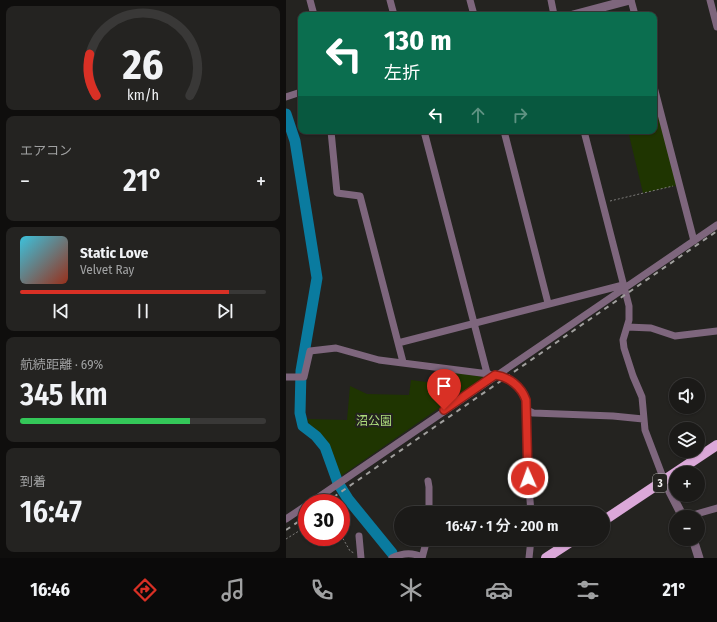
<!DOCTYPE html>
<html lang="ja">
<head>
<meta charset="utf-8">
<style>
	:root { --surface:#1b1a18; --page:#242321; --text:#f1f3f6; --muted:#a0a1a2; --line:#393837; --accent:#d93025 }
	body { margin:0; font-family:"Fira Sans Condensed","Noto Sans JP",sans-serif; background:var(--page); color:var(--text); height:100vh; display:flex; flex-direction:column; font-size:15px; white-space:nowrap }
	* { box-sizing:border-box; margin:0 }
	p { font-size:13px; color:var(--muted) }
	.icon { flex:none; width:22px; height:22px; fill:none; stroke:currentColor; stroke-width:2; stroke-linecap:round; stroke-linejoin:round }
	.map { position:relative; flex:1; overflow:hidden }
	.panel { display:flex; flex-direction:column; gap:6px; padding:6px; background:#0f0e0d; width:286px }
	.panel>* { flex:none }
	.guide { position:absolute; left:12px; top:12px; width:359px; height:122px; border-radius:8px; box-shadow:0 1px 3px #0004,0 0 0 1px var(--line); background:#0b6e4f; color:#fff; overflow:hidden }
	.tools { position:absolute; left:383px; top:378px; display:grid; gap:8px }
	.tools a { display:grid; place-items:center; width:36px; height:36px; border-radius:50%; background:var(--surface); box-shadow:0 1px 3px #0004,0 0 0 1px var(--line); font-size:20px }
	.speed { position:absolute; left:12px; top:494px; display:flex; gap:8px; font-size:20px; font-weight:700; text-align:center }
	.speed>* { display:grid; place-content:center; width:52px; height:52px; border-radius:50%; background:var(--surface); box-shadow:0 1px 3px #0004,0 0 0 1px var(--line); line-height:1 }
	.speed .limit { border:6px solid #d22; background:#fff; color:#111 }
	.pin { position:absolute; display:grid; place-items:center; width:34px; height:34px; color:#fff; margin:-41px -17px; border-radius:50% 50% 50% 0; rotate:-45deg; box-shadow:0 0 4px #0007 }
	.pin .icon { rotate:45deg }
	.me { position:absolute; width:44px; margin:-22px; rotate:358deg; stroke-linejoin:round; filter:drop-shadow(0 0 3px #0008) }
	.turn { display:flex; align-items:center; gap:14px; height:84px; padding:0 20px; font-size:18px }
	.turn .icon { width:52px; height:52px; stroke-width:2.5 }
	.turn b { display:block; font-size:28px; line-height:34px }
	.lanes { display:flex; align-items:center; height:38px; padding:0 20px; background:#0003; justify-content:center; gap:20px; direction:ltr }
	.lanes .off { opacity:.35 }
	.big { font-size:30px; font-weight:600; line-height:1.1 }
	.panel .card { flex:1; display:flex; flex-direction:column; justify-content:center; gap:6px; min-width:0; padding:0 14px; border-radius:8px; background:var(--page) }
	.panel .dial { align-items:center; gap:0 }
	.dial svg { height:104px; overflow:visible; fill:none; stroke:var(--line); stroke-width:7; stroke-linecap:round; text-anchor:middle }
	.dial text { fill:var(--text); stroke:none }
	.song { display:flex; align-items:center; gap:12px }
	.cover { width:48px; height:48px; border-radius:6px; background:linear-gradient(135deg,hsl(190 70% 55%),hsl(10 70% 35%)) }
	.played { height:4px; border-radius:2px; background:linear-gradient(90deg,var(--accent) 85%,var(--line) 85%) }
	.keys { display:flex; justify-content:space-around; direction:ltr }
	.heat { display:flex; justify-content:space-between; align-items:center; font-size:22px; direction:ltr }
	.charge { height:6px; border-radius:3px; background:linear-gradient(90deg,#34c759 69%,var(--line) 0) }
	.trip { position:absolute; left:108px; top:506px; width:216px; height:40px; border-radius:20px; background:var(--surface); box-shadow:0 1px 3px #0004,0 0 0 1px var(--line); font-weight:600; line-height:40px; text-align:center }
	.dock { display:flex; height:64px; justify-content:space-around; align-items:center; background:#0b0a0a; color:var(--muted) }
	.dock .icon { width:28px; height:28px }
	.dock .on { color:var(--accent) }
	.dock b { font-size:18px; color:var(--text) }
	main { display:flex; flex:1; min-height:0 }
	.map>svg:first-child { display:block }
</style>
</head>
<body>
<main>
<section class="panel">
<div class="card dial"><svg viewBox="0 0 100 80">
<path d="M14 69A42 42 0 1 1 86 69"/>
<path d="M14 69A42 42 0 0 1 9 37" stroke="#d93025"/>
<text x="50" y="56" font-size="32" font-weight="700">26</text>
<text x="50" y="72" font-size="11">km/h</text>
</svg></div>
<div class="card"><p>エアコン</p>
<div class="heat"><a>−</a><b class="big">21°</b><a>+</a></div>
</div>
<div class="card">
<div class="song"><i class="cover"></i><div><b>Static Love</b><p>Velvet Ray</p></div></div>
<div class="played"></div>
<div class="keys"><svg class="icon" aria-label="previous" viewBox="0 0 24 24"><path d="M18 5L8 12l10 7zM5 5v14"/></svg><svg class="icon" aria-label="pause" viewBox="0 0 24 24"><path d="M8 5v14M16 5v14"/></svg><svg class="icon" aria-label="next" viewBox="0 0 24 24"><path d="M6 5l10 7-10 7zM19 5v14"/></svg></div>
</div>
<div class="card"><p>航続距離 · 69%</p><b class="big">345 km</b><div class="charge"></div></div>
<div class="card"><p>到着</p><b class="big">16:47</b></div>
</section>
<div class="map">
<svg width="431" height="558" viewBox="0 0 431 558">
	<rect width="100%" height="100%" fill="#242320"/>
	<path fill="#1f3501" d="M375,115L393,185L357,193L342,131H368V116Z
		M150,370L198,377L55,476C51,467 49,455 43,446C37,437 24,429 21,419L61,420L64,386L81,394L123,395L125,380L148,383Z"/>
	<g fill="none" stroke-linecap="round" stroke-linejoin="round">
		<path stroke="#0a7b9f" stroke-width="11" d="M0,114L9,141L31,278L15,371L14,413L17,426L30,436L39,447L52,483L62,499L106,553"/>
		<path stroke="#7e7d7b" stroke-width="1" stroke-dasharray="2 2" stroke-linecap="butt" d="M324,201L387,186
			M55,535L64,551L68,553
			M0,539L21,526"/>
		<path stroke="#7e667d" stroke-width="3.5" d="M215,376L228,382"/>
		<path stroke="#7e667d" stroke-width="7" d="M24,0L28,15
			M104,0L108,15
			M184,0L188,15
			M265,0L268,15
			M345,0L349,15
			M424,0L431,27
			M368,87L408,241
			M0,97L15,92
			M45,131L51,193L74,196L117,362
			M138,131L201,373
			M218,131L262,303
			M298,131L343,306V320L337,340L338,348L347,376L356,397L359,430L378,480
			M341,327L365,328L389,336L431,331
			M112,343L337,285
			M0,377H18L24,351L50,348L93,360L203,374
			M228,382L238,393L241,410L247,413L327,416L357,419
			M241,410V461L245,513
			M142,481L143,487V513
			M24,503L431,225
			M400,517L431,508
			M0,519L21,505
			M73,536L75,558
			M106,558C116,553 126,552 136,557
			M136,558L141,539
			M243,558L245,539"/>
		<path stroke="#7e667d" stroke-width="9" d="M287,15L344,0
			M378,480L397,517
			M407,539L413,558"/>
		<path stroke="#dba8d9" stroke-width="10" d="M317,521L431,445
			M260,558L289,539"/>
		<path stroke="#a09f9d" stroke-width="2" stroke-dasharray="5 5" stroke-linecap="butt" d="M39,503L431,231
			M0,530L21,516"/>
	</g>
	<g fill="none" stroke-linecap="round" stroke-linejoin="round">
		<defs>
			<path id="route" d="M158,410L209,375C223,377 235,386 240,400L242,478"/>
		</defs>
		<use href="#route" stroke="#8d1f18" stroke-width="10"/>
		<use href="#route" stroke="#d93025" stroke-width="7"/>
	</g>
	<g text-anchor="middle" stroke-width="4" stroke-linejoin="round" paint-order="stroke">
		<rect fill="#242320" stroke="#b5b4b2" stroke-width="1" x="367" y="474" width="14" height="18" rx="3"/>
		<g font-size="11" font-weight="bold" fill="#f3f2f1">
			<text x="374" y="487">3</text>
		</g>
		<g font-size="12" fill="#addc7c" stroke="#242320">
			<text x="88" y="425">沼公園</text>
		</g>
	</g>
</svg>
<div class="tools">
<a><svg class="icon" aria-label="sound" viewBox="0 0 24 24"><path d="M4 9h4l5-4v14l-5-4H4zM17 9q2 3 0 6"/></svg></a>
<a><svg class="icon" aria-label="layers" viewBox="0 0 24 24"><path d="M12 4l9 5-9 5-9-5zM3 14l9 5 9-5"/></svg></a>
<a>+</a>
<a>−</a>
</div>
<div class="speed"><div class="limit">30</div></div>
<div class="pin" style="left:158px;top:410px;background:#d93025"><svg class="icon" aria-label="arrive" viewBox="0 0 24 24"><path d="M6 21V4h12l-3 4 3 4H6"/></svg></div>
<svg class="me" style="left:242px;top:478px" viewBox="-20 -20 40 40"><circle r="17" fill="#d93025" stroke="#fff" stroke-width="3"/><path d="M0-11L8 9 0 5-8 9z" fill="#fff"/></svg>
<div class="trip">16:47 · 1 分 · 200 m</div>
<div class="guide">
<div class="turn"><svg class="icon" aria-label="left" viewBox="0 0 24 24"><path d="M17 20v-9H6M10 6l-5 5 5 5"/></svg><div><b>130 m</b>左折</div></div>
<div class="lanes"><svg class="icon" aria-label="left" viewBox="0 0 24 24"><path d="M17 20v-9H6M10 6l-5 5 5 5"/></svg><svg class="icon off" aria-label="ahead" viewBox="0 0 24 24"><path d="M12 20V5M6 11l6-6 6 6"/></svg><svg class="icon off" aria-label="right" viewBox="0 0 24 24"><path d="M7 20v-9h11M14 6l5 5-5 5"/></svg></div>
</div>
</div>
</main>
<nav class="dock">
<b>16:46</b>
<svg class="icon on" aria-label="directions" viewBox="0 0 24 24"><path d="M12 3l9 9-9 9-9-9zM9 14v-3h6M13 9l2 2-2 2"/></svg>
<svg class="icon" aria-label="music" viewBox="0 0 24 24"><path d="M9 18V5l10-2v13"/><circle cx="6" cy="18" r="3"/><circle cx="16" cy="16" r="3"/></svg>
<svg class="icon" aria-label="phone" viewBox="0 0 24 24"><path d="M5 4h4l2 5-3 2q2 4 5 5l2-3 5 2v4C11 20 4 13 5 4z"/></svg>
<svg class="icon" aria-label="climate" viewBox="0 0 24 24"><path d="M12 3v18M4 7l16 10M4 17L20 7"/></svg>
<svg class="icon" aria-label="car" viewBox="0 0 24 24"><path d="M5 17H2v-5l4-1 3-4h7l3 4 3 1v5h-3M9 17h6M6 11h13"/><circle cx="7" cy="17" r="2"/><circle cx="17" cy="17" r="2"/></svg>
<svg class="icon" aria-label="filters" viewBox="0 0 24 24"><path d="M4 7h16M4 17h16"/><circle cx="9" cy="7" r="2"/><circle cx="15" cy="17" r="2"/></svg>
<b>21°</b>
</nav>
</body>
</html>
